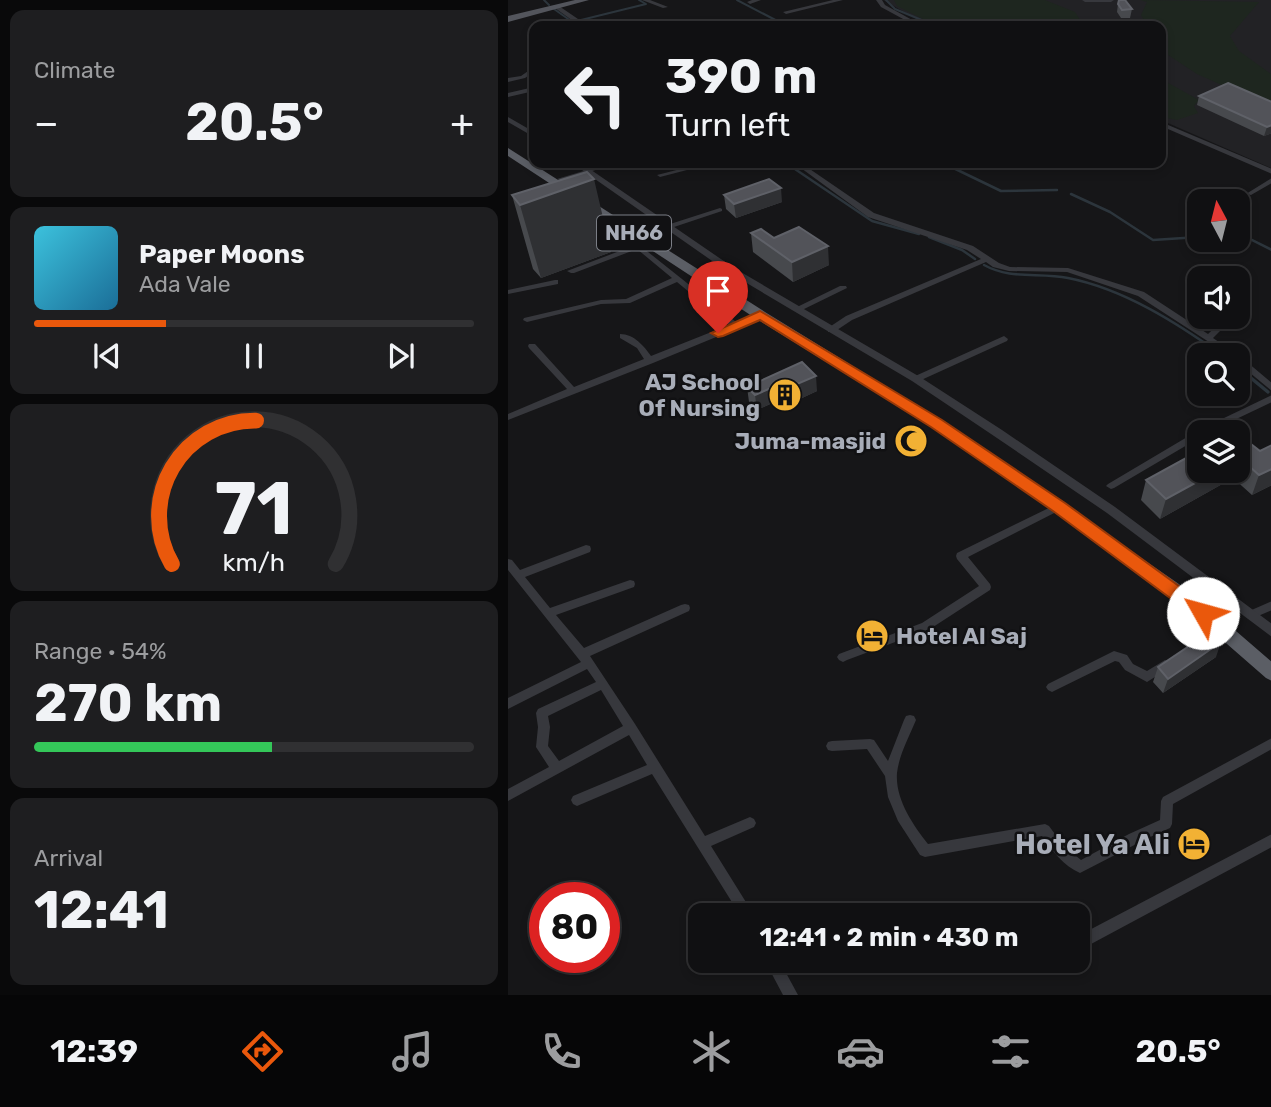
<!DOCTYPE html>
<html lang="en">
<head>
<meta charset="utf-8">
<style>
	:root { --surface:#101012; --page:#1e1e20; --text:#f1f3f6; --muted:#9c9d9f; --line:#303032; --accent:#ea580c }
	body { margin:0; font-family:Rubik,sans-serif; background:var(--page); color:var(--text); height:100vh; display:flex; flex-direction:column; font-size:26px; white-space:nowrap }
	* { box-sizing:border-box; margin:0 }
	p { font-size:23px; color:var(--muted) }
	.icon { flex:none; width:38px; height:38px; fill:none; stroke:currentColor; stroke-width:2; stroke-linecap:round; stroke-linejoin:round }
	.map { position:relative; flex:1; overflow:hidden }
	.details { display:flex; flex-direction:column; gap:10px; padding:10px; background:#09090a; width:508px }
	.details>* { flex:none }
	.top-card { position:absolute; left:21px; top:21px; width:637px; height:147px; border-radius:14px; box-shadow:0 4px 10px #0003,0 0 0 2px var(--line); background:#101012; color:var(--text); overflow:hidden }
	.needle { width:46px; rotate:353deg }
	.controls { position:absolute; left:679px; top:189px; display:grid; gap:14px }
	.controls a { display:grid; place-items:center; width:63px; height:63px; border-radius:14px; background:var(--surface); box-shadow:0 4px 10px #0003,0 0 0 2px var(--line); font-size:35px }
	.speed { position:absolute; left:21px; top:882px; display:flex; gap:14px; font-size:35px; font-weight:700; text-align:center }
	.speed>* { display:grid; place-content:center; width:91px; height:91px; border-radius:50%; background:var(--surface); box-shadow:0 4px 10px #0003,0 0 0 2px var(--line); line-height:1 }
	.speed .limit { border:10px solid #d22; background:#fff; color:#111 }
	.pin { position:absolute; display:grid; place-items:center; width:60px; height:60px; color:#fff; margin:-72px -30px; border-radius:50% 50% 50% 0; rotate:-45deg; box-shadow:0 0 7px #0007 }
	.pin .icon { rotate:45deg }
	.me { position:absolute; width:77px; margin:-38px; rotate:308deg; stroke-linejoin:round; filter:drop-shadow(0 0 5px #0008) }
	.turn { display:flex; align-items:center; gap:24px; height:147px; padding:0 21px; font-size:32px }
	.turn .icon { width:91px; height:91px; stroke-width:2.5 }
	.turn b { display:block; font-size:49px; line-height:60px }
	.big { font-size:52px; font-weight:700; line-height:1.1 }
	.details .tile { flex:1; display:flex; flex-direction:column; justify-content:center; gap:10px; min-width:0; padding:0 24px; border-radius:14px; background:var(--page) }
	.details .dial { align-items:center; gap:0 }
	.dial svg { height:182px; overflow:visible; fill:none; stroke:var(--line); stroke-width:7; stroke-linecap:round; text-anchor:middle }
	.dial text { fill:var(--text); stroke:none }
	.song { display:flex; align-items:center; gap:21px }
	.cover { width:84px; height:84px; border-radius:10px; background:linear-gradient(135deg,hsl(190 70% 55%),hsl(200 70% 35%)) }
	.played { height:7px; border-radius:4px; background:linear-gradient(90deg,var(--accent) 30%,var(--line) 30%) }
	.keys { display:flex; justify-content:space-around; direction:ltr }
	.heat { display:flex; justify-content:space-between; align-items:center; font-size:38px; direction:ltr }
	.charge { height:10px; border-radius:5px; background:linear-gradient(90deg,#34c759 54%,var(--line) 0) }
	.trip { position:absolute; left:180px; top:903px; width:402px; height:70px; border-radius:14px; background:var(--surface); box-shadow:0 4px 10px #0003,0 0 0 2px var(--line); font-weight:700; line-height:70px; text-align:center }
	.menu { display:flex; height:112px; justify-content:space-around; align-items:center; background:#060607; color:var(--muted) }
	.menu .icon { width:49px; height:49px }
	.menu .active { color:var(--accent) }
	.menu b { font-size:32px; color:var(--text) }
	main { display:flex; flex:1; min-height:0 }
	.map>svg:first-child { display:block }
</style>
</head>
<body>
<main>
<section class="details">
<div class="tile"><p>Climate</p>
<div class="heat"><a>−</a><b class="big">20.5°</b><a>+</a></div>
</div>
<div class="tile">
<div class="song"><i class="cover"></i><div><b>Paper Moons</b><p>Ada Vale</p></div></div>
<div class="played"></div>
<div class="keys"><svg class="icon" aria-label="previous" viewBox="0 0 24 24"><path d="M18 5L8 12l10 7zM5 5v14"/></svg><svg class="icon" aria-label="pause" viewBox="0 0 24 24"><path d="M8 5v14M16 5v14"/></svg><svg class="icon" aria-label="next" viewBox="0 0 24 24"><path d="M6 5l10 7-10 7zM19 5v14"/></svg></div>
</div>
<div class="tile dial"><svg viewBox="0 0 100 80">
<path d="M14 69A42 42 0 1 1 86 69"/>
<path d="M14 69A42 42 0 0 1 51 6" stroke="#ea580c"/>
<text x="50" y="56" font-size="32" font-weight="700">71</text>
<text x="50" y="72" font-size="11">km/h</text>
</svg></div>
<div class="tile"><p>Range · 54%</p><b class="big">270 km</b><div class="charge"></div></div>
<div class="tile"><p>Arrival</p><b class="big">12:41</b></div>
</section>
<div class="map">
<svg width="764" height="995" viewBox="0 0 764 995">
	<rect width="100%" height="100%" fill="#161618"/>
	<path fill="#222225" d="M375,0H763V168L653,120V26H421Z"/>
	<path fill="#1e261f" d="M386,0H537L567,12L576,26H429L389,6Z
		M632,0L751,2L722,36L731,51L763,74V107L689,74L654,51L653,26H639L633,15L639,2Z
		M653,79L691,100L686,106L690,113L669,120L653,117Z"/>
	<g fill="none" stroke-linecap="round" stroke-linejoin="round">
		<path stroke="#2c353c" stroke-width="2" d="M36,0L41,5
			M229,0L279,26
			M378,0L387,9L428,26
			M46,9L63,21L64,26
			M73,20L138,4L131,0
			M278,163L281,165
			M435,163L439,165"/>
		<path stroke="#2c353c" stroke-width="2.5" d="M278,163L364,221L411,234
			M435,163L493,191L549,190
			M563,194L602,212L645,240L691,237
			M730,233L764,250
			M421,237L454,250L467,259
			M476,265C503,280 531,272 560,278C616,289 669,323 714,355
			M730,367L740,376"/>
		<path stroke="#2c353c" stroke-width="3.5" d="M738,374L760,392"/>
		<path fill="#37383d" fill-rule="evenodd" d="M134,0H142L160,7L155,8Z
			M244,0H253L242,4L239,2Z
			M325,0H335L278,14L275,12Z
			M368,0H374L377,5L415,26H408L373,7Z
			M574,0H606L603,2H577Z
			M47,6H51L70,19L72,26H66L65,21L47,8Z
			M23,69H26V72L17,78L0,82V78L13,76Z
			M26,87V91L0,97V93Z
			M653,122L764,169V174L653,126Z
			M102,163H111L54,180L49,179Z
			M196,163H206L152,177L149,175Z
			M286,163H293L366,213L465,246L491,263L502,267L560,268L636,292L700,334L718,317H726L705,338L730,355H721L630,296L559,272L501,271L485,267L478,262L344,320L326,332H320V328L338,316L473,259L459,250L360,217Z
			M764,178V183L743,195L738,194Z
			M212,208L214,209V211L163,228H157L156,226Z
			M130,244L228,322L249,313H255L256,315L230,328L145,363L0,420V414L59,389L21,348L20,346L21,344H27L66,387L136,359L129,348L112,338V334C126,334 136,346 143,356L221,325L169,282L122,303L93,304L19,322L15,320L16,318L93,300L118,299L164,278L129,249L66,273H63L59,271Z
			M47,280H50V284L0,294V290Z
			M332,286H338L339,288L292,311H289L285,309Z
			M496,336L500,339L499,341L411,381L408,382L404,379L405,377Z
			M730,356L733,357L764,383V391L730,363Z
			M764,395V402L701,432H691V438L606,488L603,489L598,486L600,484L691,430Z
			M551,503L556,507L554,509L460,557L482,584L483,587L482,590L422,629L339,660L335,662L331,660L329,657L331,654L414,623L471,586L449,559L448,556L449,553Z
			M78,545L82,546L83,549L82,552L17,577L42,608L122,580L126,581L127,584L126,587L48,615L76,648L173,605L177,604L181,605L182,608L181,611L82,656L127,724L197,836L242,817L246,819L248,823L246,827L203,846L246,915H232L144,774L69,806L65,804L63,800L65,796L139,765L121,735L0,801V789L41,767L28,747L30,727L28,713L30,709L88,682L79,669L0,709V698L73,662L0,570V559L4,560L12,570ZM93,690L115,726L51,761L40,746L42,727L40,716Z
			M764,601V610L743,619L739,618L738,615L739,612Z
			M606,651L619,655L625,664L639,671L657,660L661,662L663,665L661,668L639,682L617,670L611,662L607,661L548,690L544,692L540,690L538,687L540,684Z
			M402,715L406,716L408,720C401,737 391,755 389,773C387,799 405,825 420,844L537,824L541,826L555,845L573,860L621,834L652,820L653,801L655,797L764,738V749L665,804L664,824L662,828L640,838L572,873C556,866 544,851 534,836L417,857L412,855L390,821L380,797L377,776L359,749L324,751L320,750L318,746L320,742L324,741L362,739L366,740L380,761L396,720L398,716Z
			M764,834V847L570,951V936Z
			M382,903L387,905L389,910L387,915H365L367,910Z
			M257,961H290L288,966L277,971L290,995H275Z"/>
		<path fill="#37383d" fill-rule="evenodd" d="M0,117L26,132V137L0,122Z
			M64,163H73L226,268L412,377L494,430L607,507L764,624V637L599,513L486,436L404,381L220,272Z"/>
		<path fill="#53555c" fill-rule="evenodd" d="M67,0H81L0,22V16Z"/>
		<path fill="#5b5e65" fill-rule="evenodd" d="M0,148L257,312L434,421L684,593L764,662V681L758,678L672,603L545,511L424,427L247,318L0,156Z"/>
	</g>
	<path fill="#47494d" d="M610,4L624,9L622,18H613L609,12Z
		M691,96L764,102V133L756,136L689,105Z
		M4,195L103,252L33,278L25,269Z
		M216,195L274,202L228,218L218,209Z
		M243,233L266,238L321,265L285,282L245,252Z
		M294,362L309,391L277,406L271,400L249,410L241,402L239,387Z
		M730,434L752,451L764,445V485L744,495L725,478L652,519L633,500L638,480L691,471H730Z
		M708,657L655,693L645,682L650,667Z"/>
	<path fill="#2f3033" d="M658,57L656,66H653V58Z
		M764,125V133L756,136L759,127Z
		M86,179L103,252L33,278L12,205Z
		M273,188L274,202L228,218L226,204Z
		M320,246L321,265L285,282L284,262Z
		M308,376L309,391L277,406L275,390Z
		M270,385L271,400L249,410L247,395Z
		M764,469V485L744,495L751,475Z
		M709,471H728L725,478L652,519L658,499Z
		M713,642L708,657L655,693L660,679Z"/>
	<path fill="#525359" stroke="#5f6168" stroke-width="2" d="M611,0H617L624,9L614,10L610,4Z
		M720,83L764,102V125L759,127L691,96Z
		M79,172L86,179L12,205L4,195Z
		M261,179L273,188L226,204L216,195Z
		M291,227L320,246L284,262L243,233L253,229L266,238Z
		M294,362L308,376L275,390L270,385L247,395L239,387Z
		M730,434L752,451L764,445V469L751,475L732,458L730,459Z
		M691,451V471H709L658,499L638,480Z
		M702,632L713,642L660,679L650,667Z"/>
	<path fill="#ea580c" stroke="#983908" stroke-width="2" d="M252,311L434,420L557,503L701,608L704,613L701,618H689L545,511L423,427L252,320L215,336L210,337L203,333Z"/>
	<defs>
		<symbol id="building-disc" viewBox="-11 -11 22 22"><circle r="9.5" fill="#f2b134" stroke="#111113"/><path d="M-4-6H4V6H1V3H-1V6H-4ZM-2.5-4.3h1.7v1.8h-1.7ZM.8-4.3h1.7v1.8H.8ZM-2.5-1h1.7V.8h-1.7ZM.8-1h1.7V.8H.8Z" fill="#111"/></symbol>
		<symbol id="mosque-disc" viewBox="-11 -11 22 22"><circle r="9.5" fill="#f2b134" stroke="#111113"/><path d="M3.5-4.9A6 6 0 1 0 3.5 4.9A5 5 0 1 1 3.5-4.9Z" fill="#111"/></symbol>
		<symbol id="hotel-disc" viewBox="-11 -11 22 22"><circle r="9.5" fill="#f2b134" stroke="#111113"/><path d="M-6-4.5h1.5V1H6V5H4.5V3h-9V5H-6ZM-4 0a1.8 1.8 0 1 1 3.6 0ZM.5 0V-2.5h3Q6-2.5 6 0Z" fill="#111"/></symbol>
	</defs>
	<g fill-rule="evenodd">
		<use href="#building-disc" x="258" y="376" width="38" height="38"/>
		<use href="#mosque-disc" x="384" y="422" width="38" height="38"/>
		<use href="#hotel-disc" x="345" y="617" width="38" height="38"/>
		<use href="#hotel-disc" x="667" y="825" width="38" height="38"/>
	</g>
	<g text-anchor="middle" stroke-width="5" stroke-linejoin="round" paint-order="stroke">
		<rect fill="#111113" stroke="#7b7e86" stroke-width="2" x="89" y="215.5" width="74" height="35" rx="5"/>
		<g font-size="21" font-weight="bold" fill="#a8adb8">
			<text x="126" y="240">NH66</text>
		</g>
		<g font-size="23" font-weight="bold" fill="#a8adb8" stroke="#111113" text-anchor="end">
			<text x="252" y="390">AJ School<tspan x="252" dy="26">Of Nursing</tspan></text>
			<text x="378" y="449">Juma-masjid</text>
			<text x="388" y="644" text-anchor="start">Hotel Al Saj</text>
		</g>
		<g font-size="28" font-weight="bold" fill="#a8adb8" stroke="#111113" text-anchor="end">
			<text x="662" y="854">Hotel Ya Ali</text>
		</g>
	</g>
</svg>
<div class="controls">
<a><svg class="needle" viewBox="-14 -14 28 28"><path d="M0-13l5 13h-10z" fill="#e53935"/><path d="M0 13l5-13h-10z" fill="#9c9d9f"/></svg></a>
<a><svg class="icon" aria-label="sound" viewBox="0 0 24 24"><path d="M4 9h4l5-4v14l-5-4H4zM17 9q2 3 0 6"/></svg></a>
<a><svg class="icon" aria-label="search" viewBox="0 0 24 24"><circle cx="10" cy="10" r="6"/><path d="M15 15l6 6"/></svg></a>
<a><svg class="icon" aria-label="layers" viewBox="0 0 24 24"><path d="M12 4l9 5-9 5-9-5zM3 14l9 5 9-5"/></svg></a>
</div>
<div class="speed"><div class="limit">80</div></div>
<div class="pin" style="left:210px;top:333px;background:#d93025"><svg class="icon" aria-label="arrive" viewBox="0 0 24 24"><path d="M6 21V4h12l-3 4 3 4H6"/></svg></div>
<svg class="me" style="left:695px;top:613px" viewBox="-20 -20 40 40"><circle r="19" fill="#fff"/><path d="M0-13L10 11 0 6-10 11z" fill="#ea580c"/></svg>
<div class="trip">12:41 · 2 min · 430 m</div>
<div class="top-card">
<div class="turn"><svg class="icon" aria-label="left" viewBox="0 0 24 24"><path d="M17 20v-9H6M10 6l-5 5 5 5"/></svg><div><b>390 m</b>Turn left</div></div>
</div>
</div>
</main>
<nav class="menu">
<b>12:39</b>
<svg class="icon active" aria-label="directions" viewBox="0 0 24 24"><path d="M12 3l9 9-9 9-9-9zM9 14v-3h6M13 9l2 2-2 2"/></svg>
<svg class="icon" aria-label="music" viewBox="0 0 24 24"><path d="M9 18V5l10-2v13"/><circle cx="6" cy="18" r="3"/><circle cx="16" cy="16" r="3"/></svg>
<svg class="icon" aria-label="phone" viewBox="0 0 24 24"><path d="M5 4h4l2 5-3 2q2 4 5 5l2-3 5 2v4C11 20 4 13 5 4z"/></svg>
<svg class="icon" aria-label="climate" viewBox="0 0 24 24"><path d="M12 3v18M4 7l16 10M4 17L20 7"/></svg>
<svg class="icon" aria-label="car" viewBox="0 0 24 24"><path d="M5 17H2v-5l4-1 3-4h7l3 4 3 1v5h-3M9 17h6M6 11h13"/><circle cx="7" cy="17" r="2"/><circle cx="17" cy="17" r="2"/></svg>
<svg class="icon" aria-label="filters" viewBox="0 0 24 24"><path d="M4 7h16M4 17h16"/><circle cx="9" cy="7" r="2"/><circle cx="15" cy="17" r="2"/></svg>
<b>20.5°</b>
</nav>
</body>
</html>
